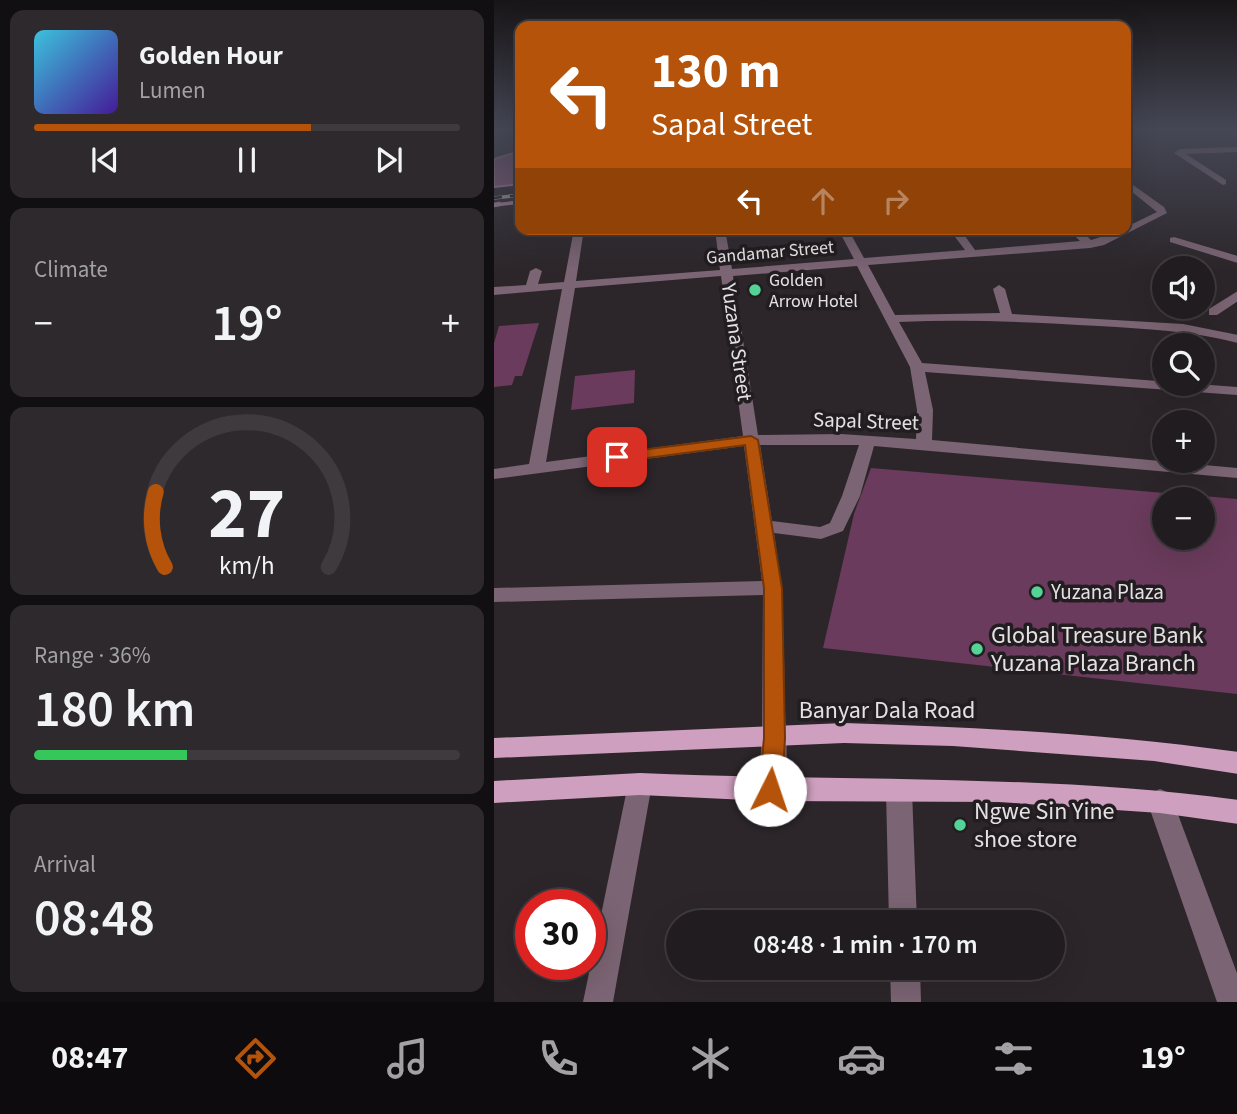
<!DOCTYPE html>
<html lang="en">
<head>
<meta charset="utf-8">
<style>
	:root { --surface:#211c20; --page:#2d292d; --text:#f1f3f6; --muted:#a2a1a5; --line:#3e3a3e; --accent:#b45309 }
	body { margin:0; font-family:"Source Sans 3",sans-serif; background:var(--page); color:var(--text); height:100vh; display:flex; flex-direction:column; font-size:26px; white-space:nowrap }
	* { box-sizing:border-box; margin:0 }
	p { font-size:23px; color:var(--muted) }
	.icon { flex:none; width:38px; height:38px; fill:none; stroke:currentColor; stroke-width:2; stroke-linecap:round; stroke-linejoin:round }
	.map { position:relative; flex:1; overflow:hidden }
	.details { display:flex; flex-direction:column; gap:10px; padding:10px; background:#120f12; width:494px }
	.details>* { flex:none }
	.top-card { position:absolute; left:21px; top:21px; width:616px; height:214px; border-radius:14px; box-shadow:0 7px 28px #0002,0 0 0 2px var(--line); background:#b45309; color:#fff; overflow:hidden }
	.tools { position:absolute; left:658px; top:256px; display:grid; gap:14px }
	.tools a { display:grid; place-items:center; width:63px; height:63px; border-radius:50%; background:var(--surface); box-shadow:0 7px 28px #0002,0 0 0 2px var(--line); font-size:35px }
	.speed { position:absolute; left:21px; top:889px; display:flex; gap:14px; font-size:35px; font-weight:700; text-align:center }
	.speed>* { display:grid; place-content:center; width:91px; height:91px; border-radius:50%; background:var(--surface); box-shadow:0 7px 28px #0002,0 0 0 2px var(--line); line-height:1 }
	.speed .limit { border:10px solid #d22; background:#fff; color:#111 }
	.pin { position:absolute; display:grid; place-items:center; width:60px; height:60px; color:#fff; margin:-30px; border-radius:14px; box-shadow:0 4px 10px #0006 }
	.me { position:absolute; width:77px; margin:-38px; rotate:4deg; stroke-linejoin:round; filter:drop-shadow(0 0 5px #0008) }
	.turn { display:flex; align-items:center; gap:24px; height:147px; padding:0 21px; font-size:32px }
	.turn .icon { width:91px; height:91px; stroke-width:2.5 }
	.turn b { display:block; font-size:49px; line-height:60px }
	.lanes { display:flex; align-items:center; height:66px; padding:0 21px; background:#0003; justify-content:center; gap:35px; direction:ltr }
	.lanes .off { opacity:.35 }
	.big { font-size:52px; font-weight:600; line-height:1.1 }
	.details .widget { flex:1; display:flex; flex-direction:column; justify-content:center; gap:10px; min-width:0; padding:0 24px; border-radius:14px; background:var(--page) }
	.details .dial { align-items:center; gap:0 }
	.dial svg { height:182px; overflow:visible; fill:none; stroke:var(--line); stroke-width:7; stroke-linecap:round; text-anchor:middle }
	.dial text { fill:var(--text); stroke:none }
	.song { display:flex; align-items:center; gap:21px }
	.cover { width:84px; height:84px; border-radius:10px; background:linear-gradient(135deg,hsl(190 70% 55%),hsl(260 70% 35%)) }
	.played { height:7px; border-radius:4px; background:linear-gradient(90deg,var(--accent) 65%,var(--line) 65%) }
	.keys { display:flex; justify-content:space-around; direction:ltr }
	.heat { display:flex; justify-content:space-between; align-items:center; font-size:38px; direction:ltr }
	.charge { height:10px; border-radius:5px; background:linear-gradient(90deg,#34c759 36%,var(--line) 0) }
	.trip { position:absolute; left:172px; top:910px; width:399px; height:70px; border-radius:35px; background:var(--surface); box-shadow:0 7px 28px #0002,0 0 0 2px var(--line); font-weight:600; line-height:70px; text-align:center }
	.tab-bar { display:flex; height:112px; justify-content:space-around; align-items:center; background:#0d0b0d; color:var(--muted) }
	.tab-bar .icon { width:49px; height:49px }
	.tab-bar .active { color:var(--accent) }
	.tab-bar b { font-size:32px; color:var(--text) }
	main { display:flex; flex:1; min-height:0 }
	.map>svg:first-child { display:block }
</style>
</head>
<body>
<main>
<section class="details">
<div class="widget">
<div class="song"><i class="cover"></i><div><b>Golden Hour</b><p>Lumen</p></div></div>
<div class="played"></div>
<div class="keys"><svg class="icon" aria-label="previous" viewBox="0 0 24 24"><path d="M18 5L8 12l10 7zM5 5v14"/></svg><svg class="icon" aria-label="pause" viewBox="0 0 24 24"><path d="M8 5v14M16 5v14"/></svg><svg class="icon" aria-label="next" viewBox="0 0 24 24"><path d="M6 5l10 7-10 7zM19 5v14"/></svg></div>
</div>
<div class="widget"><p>Climate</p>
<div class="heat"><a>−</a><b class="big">19°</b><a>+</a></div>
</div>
<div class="widget dial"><svg viewBox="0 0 100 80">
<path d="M14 69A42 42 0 1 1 86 69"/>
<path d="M14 69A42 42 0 0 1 10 36" stroke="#b45309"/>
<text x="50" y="56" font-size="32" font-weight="700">27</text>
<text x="50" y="72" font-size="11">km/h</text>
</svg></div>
<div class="widget"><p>Range · 36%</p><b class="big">180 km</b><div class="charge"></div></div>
<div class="widget"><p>Arrival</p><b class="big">08:48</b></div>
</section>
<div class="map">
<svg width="744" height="1002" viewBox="0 0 744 1002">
	<rect width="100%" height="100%" fill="#2c262a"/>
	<path fill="#895879" stroke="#a58199" stroke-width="2" d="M26,151V184L0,187V159Z"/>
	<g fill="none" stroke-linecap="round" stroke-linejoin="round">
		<path stroke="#a58199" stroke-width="3.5" d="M0,205L26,202"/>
		<path stroke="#a58199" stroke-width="4.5" d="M0,205L5,204"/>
	</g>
	<path fill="#6a3b5c" d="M45,323L28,376H21L18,385L0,387V343L5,326Z
		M141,370L140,403L77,410L81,376Z
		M377,468L670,493V537H709V496L744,499V694L329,648L360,514Z"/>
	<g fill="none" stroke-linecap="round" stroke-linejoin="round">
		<path fill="#7b6473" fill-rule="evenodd" d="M744,147V152L692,154L732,180V184L729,185L680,153L686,149Z
			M632,180L670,207L673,213L610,245L596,248L374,265L401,315L506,313L499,289L505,285L511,289L518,314L689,324L744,335V343C698,331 652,329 605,326C538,322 472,319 405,322L428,363L744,387V395L431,372L439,410L438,440L744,468V478L380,446L366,496L349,531L327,539L280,533C290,595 290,650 291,712C292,736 296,777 286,798L277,801L268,798L264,790L268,738L269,595L0,602V588L268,581L250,446L0,479V469L35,464L68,289L0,295V287L32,285L36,271L42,268L48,271L44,284L70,282L80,229H90L82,281L226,270L221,229H231L238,269L360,259L344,229H354L370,258L471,250L455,229H466L481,250L586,241L574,229H585L597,240L632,229V227L663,212L632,187ZM363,266L416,367L423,410L422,439L347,434L264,435L239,276ZM227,276L249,436L52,462L81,288ZM266,445H365L348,496L336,523L326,527L278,521Z
			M680,237L744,256V263L676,242V238Z
			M744,291V301L723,315H715V309Z
			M146,773L155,776L158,784L119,1002H89L134,784L137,776Z
			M405,780L414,783L418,791L423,922H395L392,791L396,783Z
			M666,789L675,793L679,801L744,976V1002H723L653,801L657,793Z
			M396,968H426L427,1002H397Z"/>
		<path fill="#ce9fbe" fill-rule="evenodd" d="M350,723C482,727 613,734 744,752V774L660,761L459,746L350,743L0,758V738Z
			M146,773C345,782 545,773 744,800V824L666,813L505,802L277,801L146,795L0,803V781Z"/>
		<defs>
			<path id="rail" d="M0,198L26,195"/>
		</defs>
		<use href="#rail" stroke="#a49fa2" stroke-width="3.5"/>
		<use href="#rail" stroke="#221d20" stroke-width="2.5" stroke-dasharray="8" stroke-linecap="butt"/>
	</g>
	<linearGradient id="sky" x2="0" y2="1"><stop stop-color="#181517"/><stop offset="0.48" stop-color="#454755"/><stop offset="1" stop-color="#454755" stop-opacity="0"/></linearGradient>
	<rect width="744" height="270" fill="url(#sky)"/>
	<path fill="#b45309" stroke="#753606" stroke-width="2" d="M257,436L264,440L288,588L291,738L288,790L285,797L276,800L268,797L265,790L270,738V588L251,445L123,462L116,457L123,453Z"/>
	<g fill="#53d396" stroke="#221d20" stroke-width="2.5">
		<circle cx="261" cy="290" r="7"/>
		<circle cx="543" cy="592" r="7"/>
		<circle cx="483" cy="649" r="7"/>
		<circle cx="466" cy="825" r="7"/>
	</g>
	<g text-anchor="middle" stroke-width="7" stroke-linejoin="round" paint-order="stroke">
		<g font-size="18" fill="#e5e1e3" stroke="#221d20">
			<text transform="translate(276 252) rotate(-5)" y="6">Gandamar Street</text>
		</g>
		<g font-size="18" fill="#e5e1e3" stroke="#221d20" text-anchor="start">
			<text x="275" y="286">Golden<tspan x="275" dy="21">Arrow Hotel</tspan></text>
		</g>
		<g font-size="21" fill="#e5e1e3" stroke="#221d20">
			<text transform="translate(243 342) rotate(82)" y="7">Yuzana Street</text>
			<text transform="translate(372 421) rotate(2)" y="7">Sapal Street</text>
		</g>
		<g font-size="21" fill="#e5e1e3" stroke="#221d20" text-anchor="start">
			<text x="557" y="599">Yuzana Plaza</text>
		</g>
		<g font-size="24" fill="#e5e1e3" stroke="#221d20" text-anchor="start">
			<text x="497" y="643">Global Treasure Bank<tspan x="497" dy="28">Yuzana Plaza Branch</tspan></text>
			<text x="480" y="819">Ngwe Sin Yine<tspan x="480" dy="28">shoe store</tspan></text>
		</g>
		<g font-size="24" fill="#e5e1e3" stroke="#221d20">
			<text x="393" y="718">Banyar Dala Road</text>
		</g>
	</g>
</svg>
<div class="tools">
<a><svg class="icon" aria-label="sound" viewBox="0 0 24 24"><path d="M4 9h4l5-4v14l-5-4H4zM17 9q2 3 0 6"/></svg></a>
<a><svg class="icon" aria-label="search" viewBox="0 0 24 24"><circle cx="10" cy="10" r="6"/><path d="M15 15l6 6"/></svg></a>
<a>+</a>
<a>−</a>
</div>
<div class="speed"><div class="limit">30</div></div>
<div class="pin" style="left:123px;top:457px;background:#d93025"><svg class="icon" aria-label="arrive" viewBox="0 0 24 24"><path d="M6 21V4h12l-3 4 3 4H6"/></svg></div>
<svg class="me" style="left:276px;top:790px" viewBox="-20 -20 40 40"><circle r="19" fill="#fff"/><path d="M0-13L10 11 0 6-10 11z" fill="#b45309"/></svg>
<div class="trip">08:48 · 1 min · 170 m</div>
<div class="top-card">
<div class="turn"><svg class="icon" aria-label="left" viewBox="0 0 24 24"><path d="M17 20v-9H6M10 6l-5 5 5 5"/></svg><div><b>130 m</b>Sapal Street</div></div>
<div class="lanes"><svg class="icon" aria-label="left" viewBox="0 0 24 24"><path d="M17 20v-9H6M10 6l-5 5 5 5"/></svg><svg class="icon off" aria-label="ahead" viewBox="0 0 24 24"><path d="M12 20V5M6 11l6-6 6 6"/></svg><svg class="icon off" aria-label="right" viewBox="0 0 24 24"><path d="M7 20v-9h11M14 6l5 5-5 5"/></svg></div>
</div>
</div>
</main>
<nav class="tab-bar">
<b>08:47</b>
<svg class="icon active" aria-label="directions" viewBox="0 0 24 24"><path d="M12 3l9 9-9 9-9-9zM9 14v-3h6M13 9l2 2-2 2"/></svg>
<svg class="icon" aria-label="music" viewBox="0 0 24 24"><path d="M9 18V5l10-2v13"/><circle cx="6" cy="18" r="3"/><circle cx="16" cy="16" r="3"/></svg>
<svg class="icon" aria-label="phone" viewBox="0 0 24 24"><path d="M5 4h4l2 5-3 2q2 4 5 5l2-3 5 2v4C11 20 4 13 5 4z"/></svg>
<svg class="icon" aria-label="climate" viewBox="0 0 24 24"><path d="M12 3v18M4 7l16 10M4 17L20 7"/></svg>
<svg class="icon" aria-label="car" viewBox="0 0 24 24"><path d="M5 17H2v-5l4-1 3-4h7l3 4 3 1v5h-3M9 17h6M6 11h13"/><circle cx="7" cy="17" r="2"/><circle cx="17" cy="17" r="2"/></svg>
<svg class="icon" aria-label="filters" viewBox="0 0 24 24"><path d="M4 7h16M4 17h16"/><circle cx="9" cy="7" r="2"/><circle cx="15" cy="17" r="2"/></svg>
<b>19°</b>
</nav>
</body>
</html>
